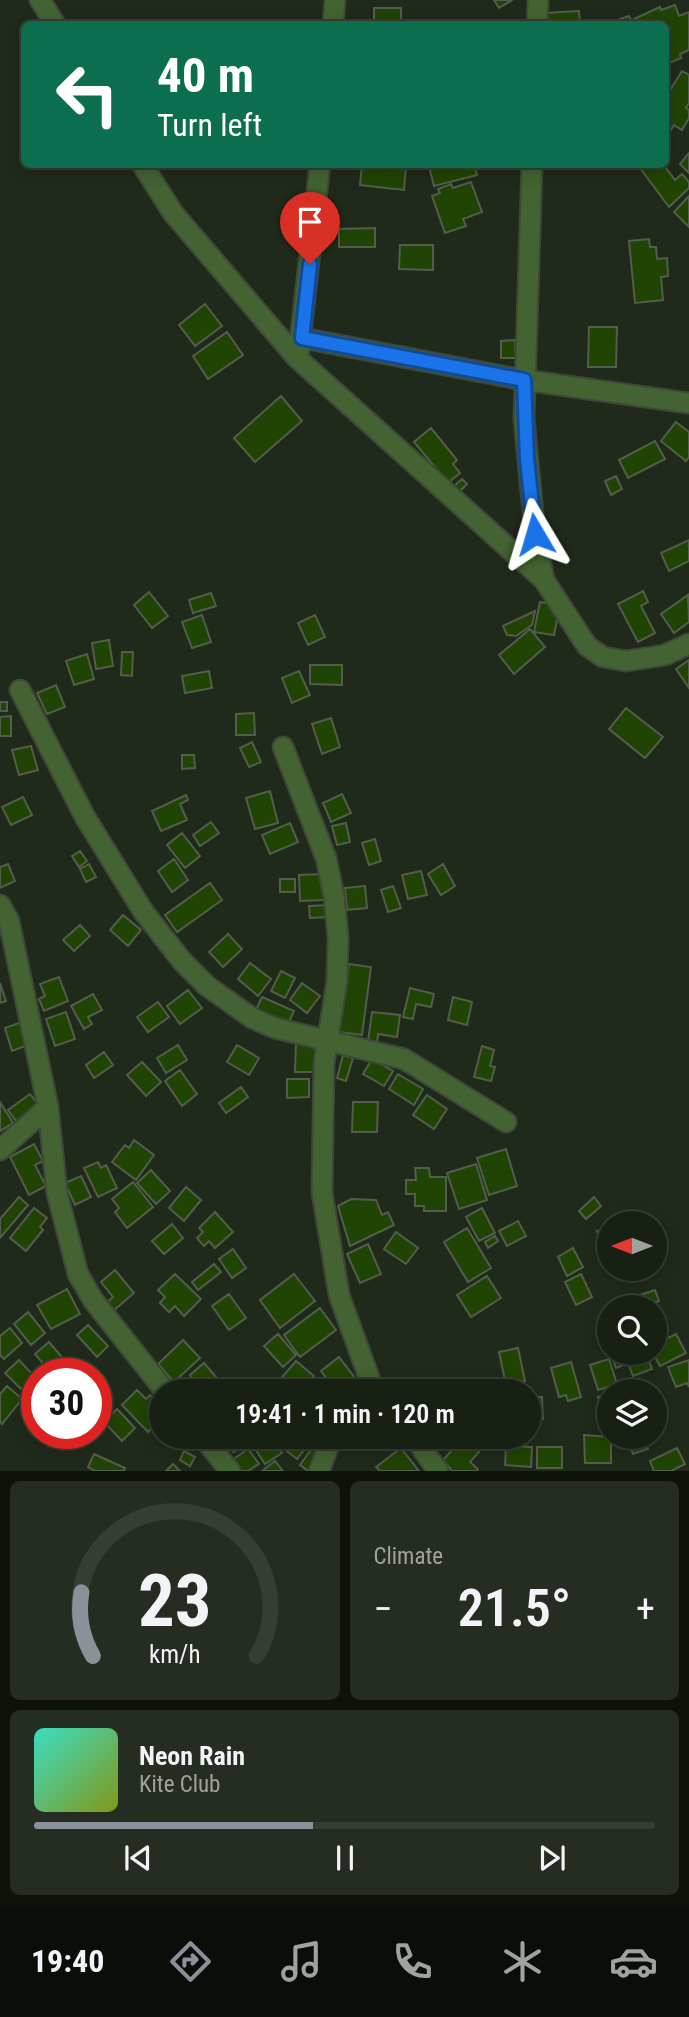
<!DOCTYPE html>
<html lang="en">
<head>
<meta charset="utf-8">
<style>
	:root { --surface:#182014; --page:#252d22; --text:#f1f3f6; --muted:#9fa3a0; --line:#363e34; --accent:#8c9099 }
	body { margin:0; font-family:"Roboto Condensed",sans-serif; background:var(--page); color:var(--text); height:100vh; display:flex; flex-direction:column; font-size:26px; white-space:nowrap }
	* { box-sizing:border-box; margin:0 }
	p { font-size:23px; color:var(--muted) }
	.icon { flex:none; width:38px; height:38px; fill:none; stroke:currentColor; stroke-width:2; stroke-linecap:round; stroke-linejoin:round }
	.map { position:relative; height:1471px; overflow:hidden }
	.details { display:flex; flex-direction:column; gap:10px; padding:10px; background:#0d120b; flex:1 }
	.details>* { flex:none }
	.guide { position:absolute; left:21px; top:21px; width:648px; height:147px; border-radius:10px; box-shadow:0 4px 18px #0003,0 0 0 2px var(--line); background:#0b6e4f; color:#fff; overflow:hidden }
	.needle { width:46px; rotate:270deg }
	.controls { position:absolute; left:597px; top:1211px; display:grid; gap:14px }
	.controls a { display:grid; place-items:center; width:70px; height:70px; border-radius:50%; background:var(--surface); box-shadow:0 4px 18px #0003,0 0 0 2px var(--line); font-size:35px }
	.speed { position:absolute; left:21px; top:1358px; display:flex; gap:14px; font-size:35px; font-weight:700; text-align:center }
	.speed>* { display:grid; place-content:center; width:91px; height:91px; border-radius:50%; background:var(--surface); box-shadow:0 4px 18px #0003,0 0 0 2px var(--line); line-height:1 }
	.speed .limit { border:10px solid #d22; background:#fff; color:#111 }
	.pin { position:absolute; display:grid; place-items:center; width:60px; height:60px; color:#fff; margin:-72px -30px; border-radius:50% 50% 50% 0; rotate:-45deg; box-shadow:0 0 7px #0007 }
	.pin .icon { rotate:45deg }
	.me { position:absolute; width:77px; margin:-38px; rotate:353deg; stroke-linejoin:round; filter:drop-shadow(0 0 5px #0008) }
	.turn { display:flex; align-items:center; gap:24px; height:147px; padding:0 21px; font-size:32px }
	.turn .icon { width:91px; height:91px; stroke-width:2.5 }
	.turn b { display:block; font-size:49px; line-height:60px }
	.big { font-size:52px; font-weight:600; line-height:1.1 }
	.details .card { flex:1; display:flex; flex-direction:column; justify-content:center; gap:10px; min-width:0; padding:0 24px; border-radius:10px; background:var(--page) }
	.details .dial { align-items:center; gap:0 }
	.dial svg { height:182px; overflow:visible; fill:none; stroke:var(--line); stroke-width:7; stroke-linecap:round; text-anchor:middle }
	.dial text { fill:var(--text); stroke:none }
	.song { display:flex; align-items:center; gap:21px }
	.cover { width:84px; height:84px; border-radius:10px; background:linear-gradient(135deg,hsl(170 70% 55%),hsl(70 70% 35%)) }
	.played { height:7px; border-radius:4px; background:linear-gradient(90deg,var(--accent) 45%,var(--line) 45%) }
	.keys { display:flex; justify-content:space-around; direction:ltr }
	.heat { display:flex; justify-content:space-between; align-items:center; font-size:38px; direction:ltr }
	.details .tiles { flex:1; display:grid; gap:10px; grid-template-columns:1fr 1fr }
	.card:last-child { grid-column:span 2 }
	.trip { position:absolute; left:149px; top:1379px; width:392px; height:70px; border-radius:35px; background:var(--surface); box-shadow:0 4px 18px #0003,0 0 0 2px var(--line); font-weight:600; line-height:70px; text-align:center }
	.tab-bar { display:flex; height:112px; justify-content:space-around; align-items:center; background:#0a0d08; color:var(--muted) }
	.tab-bar .icon { width:49px; height:49px }
	.tab-bar .active { color:var(--accent) }
	.tab-bar b { font-size:32px; color:var(--text) }
	.map>svg:first-child { display:block }
</style>
</head>
<body>
<div class="map">
<svg width="689" height="1471" viewBox="0 0 689 1471">
	<rect width="100%" height="100%" fill="#202a1a"/>
	<path fill="#204403" stroke="#525d4c" stroke-width="2" d="M494,0H512L499,8Z
		M675,5L679,16L689,12V50L680,54L681,58L665,65V24H636L634,19L660,7L661,10Z
		M374,8H401V24H374Z
		M579,11L580,24H545L544,13Z
		M629,16L633,24H622L620,19Z
		M682,71L689,75V103L686,108L689,110V118L682,130L674,125L665,139V98Z
		M689,153V173L680,164Z
		M362,164L406,167L404,190L360,185Z
		M436,164H474L477,175L434,186L429,166Z
		M637,164H663L675,180L682,174L689,182V188L669,207Z
		M471,182L482,212L463,219L466,226L445,233L432,196L440,193L438,189L451,184L453,188Z
		M689,196V227L674,212Z
		M375,228V247H339V229Z
		M649,239L650,247H656L657,259L667,258L668,276L661,277L663,300L635,303L629,241Z
		M400,245H433V270L399,269Z
		M205,304L222,326L195,346L179,325Z
		M589,327H617L616,367H588Z
		M227,332L243,355L208,379L193,356Z
		M515,340L516,358H501V341Z
		M281,396L302,421L255,462L234,438Z
		M676,422L689,432V457L686,461L661,441Z
		M431,428L457,460L453,464L460,473L448,483L414,442Z
		M655,441L665,459L628,478L619,460Z
		M616,476L622,489L611,495L605,481Z
		M462,479L467,484L458,493L453,487Z
		M689,540V561L669,571L661,553Z
		M643,591L648,602L641,606L655,633L638,642L618,604Z
		M149,592L168,616L152,628L134,605Z
		M211,593L216,606L193,613L189,600Z
		M688,595L689,622L674,633L661,614Z
		M540,602L560,606L554,635L534,632Z
		M535,611L532,625L516,636L507,635L503,626Z
		M202,615L211,642L192,648L182,622Z
		M315,615L325,637L308,645L298,623Z
		M530,629L545,647L514,674L499,655Z
		M109,640L113,666L96,669L92,643Z
		M122,652H133L132,676L121,675Z
		M87,654L94,679L74,685L66,661Z
		M689,660V688L676,669Z
		M310,665H342V685L310,684Z
		M209,671L212,688L185,693L182,676Z
		M299,671L310,695L292,703L282,678Z
		M56,685L65,707L47,714L37,693Z
		M0,702H7V711H0Z
		M626,708L663,737L645,758L609,729Z
		M254,713L255,735H236V714Z
		M11,716V736H0V717Z
		M331,718L340,747L322,754L312,724Z
		M252,742L261,762L249,767L240,748Z
		M31,746L38,770L19,775L12,750Z
		M182,755H194L195,768L182,769Z
		M270,791L278,823L255,829L246,798Z
		M342,794L351,813L331,822L323,803Z
		M186,795L188,800L180,804L187,820L161,831L152,811Z
		M23,797L32,815L11,825L2,807Z
		M211,822L219,833L200,846L193,835Z
		M290,823L298,842L270,854L262,835Z
		M346,823L350,842L337,845L332,826Z
		M182,833L200,856L185,868L167,845Z
		M375,839L381,861L369,865L362,843Z
		M80,851L87,861L79,867L72,856Z
		M174,859L188,880L172,892L158,871Z
		M8,864L15,881L0,888V867Z
		M89,864L96,877L86,882L80,869Z
		M443,864L455,886L441,895L428,874Z
		M421,871L427,895L408,899L402,875Z
		M323,874L324,900L300,901L299,875Z
		M280,879H295V892H280Z
		M210,883L222,900L177,932L165,915Z
		M365,886L367,908L347,910L345,888Z
		M393,886L401,908L388,912L381,890Z
		M328,905L329,917L310,918L309,906Z
		M123,915L141,930L128,946L110,930Z
		M80,925L90,936L74,951L63,940Z
		M228,934L242,949L223,967L209,952Z
		M250,963L271,979L258,996L238,979Z
		M349,964L371,967L362,1035L339,1032Z
		M281,971L295,978L285,998L271,991Z
		M59,977L68,1001L44,1011L39,999L45,996L40,984Z
		M0,983L6,1001L0,1003Z
		M302,983L320,996L307,1013L290,1000Z
		M410,988L434,994L431,1007L416,1004L413,1019L403,1017Z
		M188,990L202,1008L180,1024L167,1006Z
		M93,994L102,1010L88,1017L92,1024L84,1029L71,1006Z
		M262,997L294,1011L288,1024L256,1010Z
		M453,997L472,1002L467,1025L448,1020Z
		M158,1002L169,1017L148,1032L137,1017Z
		M66,1012L75,1039L55,1046L46,1019Z
		M372,1012L400,1015L397,1037L378,1034L377,1043L368,1041Z
		M24,1021L31,1044L12,1051L5,1028Z
		M315,1040L316,1072H295L296,1041Z
		M178,1045L187,1060L166,1073L157,1058Z
		M237,1045L259,1058L249,1075L227,1062Z
		M482,1046L494,1050L490,1066L495,1067L491,1081L474,1077Z
		M104,1052L113,1065L94,1078L86,1065Z
		M343,1055L353,1058L346,1081L337,1078Z
		M372,1059L393,1071L384,1086L363,1074Z
		M142,1062L161,1082L146,1096L127,1075Z
		M180,1070L197,1094L182,1106L165,1081Z
		M398,1074L423,1089L414,1105L389,1089Z
		M287,1079H309V1097L287,1098Z
		M241,1087L248,1097L226,1113L219,1103Z
		M30,1094L38,1104L16,1121L8,1110Z
		M427,1095L447,1109L434,1129L413,1115Z
		M0,1102L13,1123L0,1131Z
		M353,1102H378L377,1132H352Z
		M134,1140L154,1155L136,1180L112,1162L125,1145L129,1148Z
		M34,1144L43,1161L35,1165L46,1186L29,1195L10,1157Z
		M506,1149L517,1186L489,1195L477,1158Z
		M98,1162L101,1168L106,1165L117,1188L98,1197L84,1168Z
		M476,1164L487,1200L459,1209L447,1173Z
		M415,1168H429L430,1177H446V1211H424V1206H415V1194H406V1180H416Z
		M151,1170L170,1191L156,1204L137,1183Z
		M81,1176L91,1197L75,1205L65,1183Z
		M133,1182L153,1207L127,1228L115,1212L119,1208L112,1199Z
		M186,1187L201,1200L184,1221L169,1208Z
		M19,1197L28,1205L0,1238V1219Z
		M594,1197L601,1206L586,1219L579,1211Z
		M351,1199L376,1200L382,1215L388,1212L394,1225L350,1246L338,1206Z
		M34,1208L47,1218L40,1227L43,1230L26,1251L10,1238Z
		M482,1208L495,1233L479,1241L466,1217Z
		M215,1212L233,1232L215,1248L209,1241L204,1246L197,1238L203,1232L199,1228Z
		M518,1221L526,1236L507,1246L499,1231Z
		M172,1224L183,1238L164,1254L152,1241Z
		M609,1227V1249L604,1250L597,1231Z
		M467,1228L491,1268L468,1282L444,1242Z
		M396,1232L418,1248L406,1264L384,1249Z
		M495,1236L498,1241L488,1248L485,1242Z
		M368,1244L381,1274L360,1283L347,1254Z
		M573,1248L583,1267L567,1276L558,1257Z
		M233,1249L246,1268L232,1278L219,1259Z
		M214,1264L221,1272L198,1290L192,1282Z
		M115,1270L134,1293L113,1311L106,1303L113,1297L101,1282Z
		M175,1274L201,1299L184,1316L175,1306L169,1312L160,1303L165,1297L158,1290Z
		M294,1274L315,1301L280,1328L260,1300Z
		M581,1274L592,1297L576,1305L565,1282Z
		M487,1276L501,1298L471,1317L457,1295Z
		M67,1289L80,1314L51,1329L37,1305Z
		M655,1290L659,1301L643,1306L640,1295Z
		M229,1294L246,1318L229,1330L212,1306Z
		M320,1308L336,1330L300,1357L284,1335Z
		M28,1312L45,1333L31,1345L14,1324Z
		M88,1325L108,1346L97,1357L77,1335Z
		M10,1328L22,1343L4,1359L0,1355V1336Z
		M278,1334L296,1355L283,1367L264,1346Z
		M676,1334L686,1353L660,1366L653,1353L654,1345Z
		M183,1340L200,1358L174,1382L158,1364Z
		M49,1342L67,1363L55,1374H52L35,1354Z
		M518,1348L525,1381L506,1385L499,1352Z
		M620,1353L624,1365L616,1368L611,1354Z
		M624,1353H646L652,1369L633,1376Z
		M339,1357L355,1378L336,1391L321,1371Z
		M609,1359L617,1384L598,1390L590,1365Z
		M19,1360L34,1376L21,1389L5,1373Z
		M689,1360V1387L687,1383L676,1387L668,1367Z
		M296,1361L314,1376L301,1391H270Z
		M571,1362L581,1397L568,1401L566,1395L559,1397L551,1368Z
		M204,1363L222,1384L214,1391H203L190,1375Z
		M37,1383V1408L25,1398Z
		M7,1386L22,1399L2,1424L0,1422V1394Z
		M137,1390L146,1399L150,1395L161,1406L158,1412L161,1415V1419L148,1432L122,1405Z
		M609,1393V1426L598,1397Z
		M96,1397L106,1407L96,1417Z
		M528,1397H542L543,1419H528Z
		M117,1409L135,1428L122,1441L104,1422Z
		M53,1433H88L79,1443L69,1433L61,1441Z
		M584,1435L611,1437V1463H585Z
		M224,1437H251L234,1452L222,1438Z
		M257,1437H271L282,1453L265,1464L250,1441Z
		M291,1437H302L310,1442L297,1459L283,1448Z
		M359,1437H381L366,1447Z
		M464,1437H467L479,1452L470,1462L478,1469L477,1471H452L443,1460Z
		M482,1437H503L505,1441L486,1449Z
		M626,1437H643L648,1449L633,1454Z
		M506,1446L532,1447L531,1467L505,1465Z
		M537,1447H562V1468H537Z
		M312,1448L321,1454L308,1471L300,1465Z
		M401,1448L419,1471H380L376,1467Z
		M677,1448L685,1464L671,1471H654L650,1461Z
		M248,1449L259,1464L248,1471H239L232,1460Z
		M184,1451L195,1457L190,1466L180,1460Z
		M94,1454L125,1468L124,1471H95L88,1467Z
		M275,1461L283,1471H262Z
		M173,1464L180,1471H166Z"/>
	<g fill="none" stroke-linecap="round" stroke-linejoin="round">
		<defs>
			<path id="street" d="M40,0L55,24
				M333,24L335,0
				M537,24L538,0
				M142,164L173,213L297,358L544,580L587,646L603,657L626,661L665,655L689,644
				M532,164L524,419L535,534L544,580
				M302,338L524,380L689,403
				M299,350L320,164
				M20,690L85,817L143,911L182,961L207,986L252,1018L275,1028L404,1059L506,1122
				M283,747L326,858L334,896L338,937L337,981L324,1063L322,1192L339,1295L371,1383L378,1391
				M0,905L9,921L48,1107L57,1193L78,1274L93,1300L165,1391
				M0,1150L48,1107
				M203,1437L230,1471
				M414,1437L438,1471
				M319,1471L332,1437"/>
		</defs>
		<use href="#street" stroke="#3e4738" stroke-width="23"/>
		<use href="#street" stroke="#436332" stroke-width="19"/>
	</g>
	<g fill="none" stroke-linecap="round" stroke-linejoin="round">
		<defs>
			<path id="route" d="M310,264L302,338L524,380L527,459L535,534"/>
		</defs>
		<use href="#route" stroke="#114b97" stroke-width="18"/>
		<use href="#route" stroke="#1a73e8" stroke-width="12"/>
	</g>
</svg>
<div class="controls">
<a><svg class="needle" viewBox="-14 -14 28 28"><path d="M0-13l5 13h-10z" fill="#e53935"/><path d="M0 13l5-13h-10z" fill="#9fa3a0"/></svg></a>
<a><svg class="icon" aria-label="search" viewBox="0 0 24 24"><circle cx="10" cy="10" r="6"/><path d="M15 15l6 6"/></svg></a>
<a><svg class="icon" aria-label="layers" viewBox="0 0 24 24"><path d="M12 4l9 5-9 5-9-5zM3 14l9 5 9-5"/></svg></a>
</div>
<div class="speed"><div class="limit">30</div></div>
<div class="pin" style="left:310px;top:264px;background:#d93025"><svg class="icon" aria-label="arrive" viewBox="0 0 24 24"><path d="M6 21V4h12l-3 4 3 4H6"/></svg></div>
<svg class="me" style="left:535px;top:534px" viewBox="-20 -20 40 40"><path d="M0-17L14 15 0 8-14 15z" fill="#1a73e8" stroke="#fff" stroke-width="4"/></svg>
<div class="trip">19:41 · 1 min · 120 m</div>
<div class="guide">
<div class="turn"><svg class="icon" aria-label="left" viewBox="0 0 24 24"><path d="M17 20v-9H6M10 6l-5 5 5 5"/></svg><div><b>40 m</b>Turn left</div></div>
</div>
</div>
<section class="details">
<div class="tiles">
<div class="card dial"><svg viewBox="0 0 100 80">
<path d="M14 69A42 42 0 1 1 86 69"/>
<path d="M14 69A42 42 0 0 1 9 41" stroke="#8c9099"/>
<text x="50" y="56" font-size="32" font-weight="700">23</text>
<text x="50" y="72" font-size="11">km/h</text>
</svg></div>
<div class="card"><p>Climate</p>
<div class="heat"><a>−</a><b class="big">21.5°</b><a>+</a></div>
</div>
<div class="card">
<div class="song"><i class="cover"></i><div><b>Neon Rain</b><p>Kite Club</p></div></div>
<div class="played"></div>
<div class="keys"><svg class="icon" aria-label="previous" viewBox="0 0 24 24"><path d="M18 5L8 12l10 7zM5 5v14"/></svg><svg class="icon" aria-label="pause" viewBox="0 0 24 24"><path d="M8 5v14M16 5v14"/></svg><svg class="icon" aria-label="next" viewBox="0 0 24 24"><path d="M6 5l10 7-10 7zM19 5v14"/></svg></div>
</div>
</div>
</section>
<nav class="tab-bar">
<b>19:40</b>
<svg class="icon active" aria-label="directions" viewBox="0 0 24 24"><path d="M12 3l9 9-9 9-9-9zM9 14v-3h6M13 9l2 2-2 2"/></svg>
<svg class="icon" aria-label="music" viewBox="0 0 24 24"><path d="M9 18V5l10-2v13"/><circle cx="6" cy="18" r="3"/><circle cx="16" cy="16" r="3"/></svg>
<svg class="icon" aria-label="phone" viewBox="0 0 24 24"><path d="M5 4h4l2 5-3 2q2 4 5 5l2-3 5 2v4C11 20 4 13 5 4z"/></svg>
<svg class="icon" aria-label="climate" viewBox="0 0 24 24"><path d="M12 3v18M4 7l16 10M4 17L20 7"/></svg>
<svg class="icon" aria-label="car" viewBox="0 0 24 24"><path d="M5 17H2v-5l4-1 3-4h7l3 4 3 1v5h-3M9 17h6M6 11h13"/><circle cx="7" cy="17" r="2"/><circle cx="17" cy="17" r="2"/></svg>
</nav>
</body>
</html>
